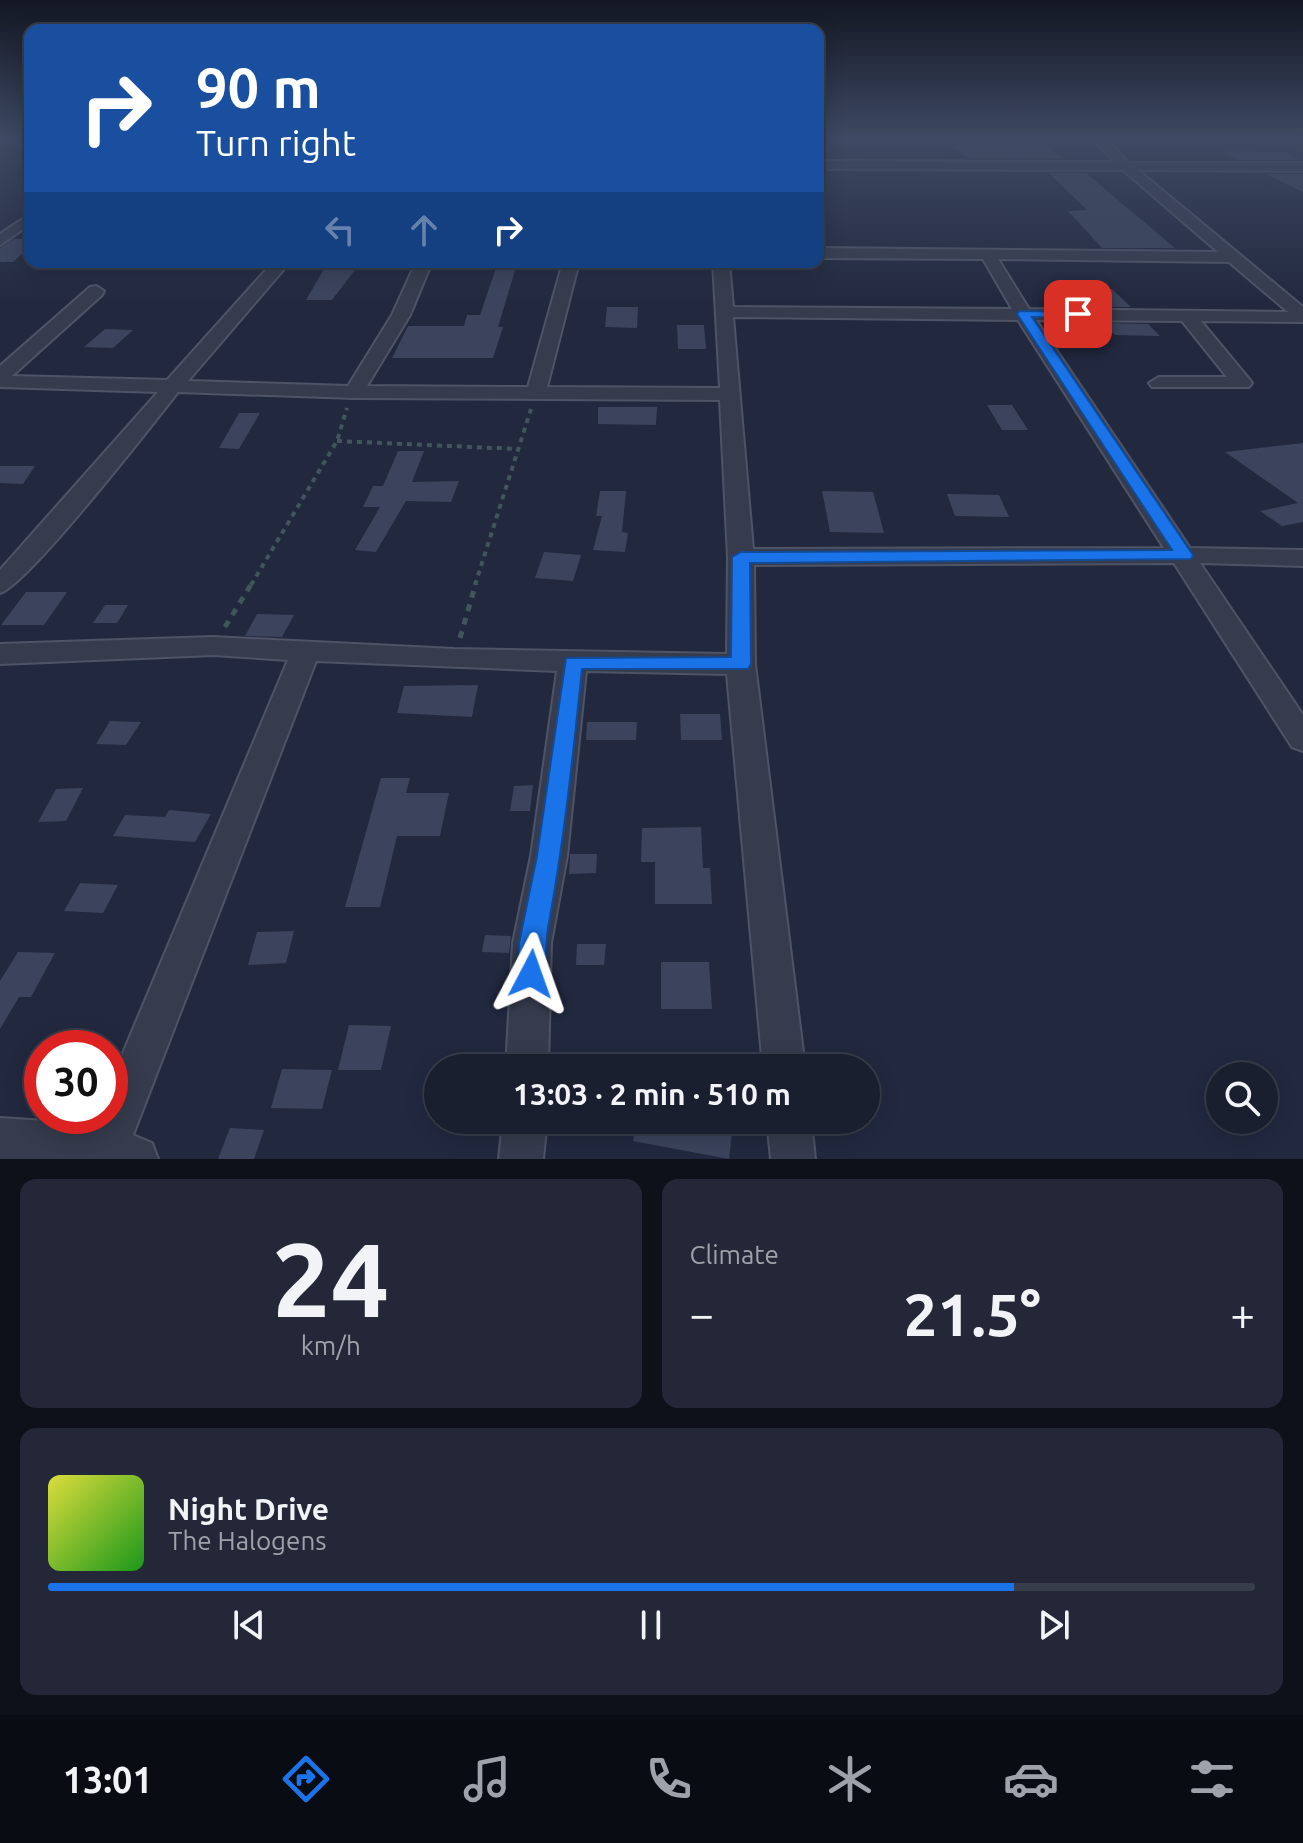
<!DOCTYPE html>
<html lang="en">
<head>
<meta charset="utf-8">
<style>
	:root { --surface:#1a1f2f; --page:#232737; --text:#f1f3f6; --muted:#9fa2aa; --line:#383d4b; --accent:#1a73e8 }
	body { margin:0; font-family:Ubuntu,sans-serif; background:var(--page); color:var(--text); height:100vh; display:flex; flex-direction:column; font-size:30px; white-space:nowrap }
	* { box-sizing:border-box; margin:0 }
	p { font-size:26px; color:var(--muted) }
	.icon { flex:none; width:44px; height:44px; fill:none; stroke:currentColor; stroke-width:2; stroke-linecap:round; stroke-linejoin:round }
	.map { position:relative; height:1159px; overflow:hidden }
	.side { display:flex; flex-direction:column; gap:20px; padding:20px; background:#0e111a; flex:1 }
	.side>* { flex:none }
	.guide { position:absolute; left:24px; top:24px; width:800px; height:244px; border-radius:16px; box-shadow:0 4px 20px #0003,0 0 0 2px var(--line); background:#1a4fa0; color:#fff; overflow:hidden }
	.fabs { position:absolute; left:1206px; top:1062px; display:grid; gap:16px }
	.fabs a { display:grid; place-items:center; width:72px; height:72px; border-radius:50%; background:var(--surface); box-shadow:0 4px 20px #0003,0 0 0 2px var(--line); font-size:40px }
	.speed { position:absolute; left:24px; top:1030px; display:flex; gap:16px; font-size:40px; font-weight:700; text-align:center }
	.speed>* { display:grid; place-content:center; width:104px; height:104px; border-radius:50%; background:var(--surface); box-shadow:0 4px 20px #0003,0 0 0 2px var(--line); line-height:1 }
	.speed .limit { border:12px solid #d22; background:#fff; color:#111 }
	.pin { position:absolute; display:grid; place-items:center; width:68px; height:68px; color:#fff; margin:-34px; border-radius:16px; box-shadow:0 4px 12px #0006 }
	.me { position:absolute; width:88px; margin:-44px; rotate:4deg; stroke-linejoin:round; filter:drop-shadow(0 0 6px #0008) }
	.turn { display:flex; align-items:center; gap:28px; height:168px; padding:0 40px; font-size:36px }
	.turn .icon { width:104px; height:104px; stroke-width:2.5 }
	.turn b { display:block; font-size:56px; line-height:68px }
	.lanes { display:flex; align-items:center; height:76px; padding:0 40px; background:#0003; justify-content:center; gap:40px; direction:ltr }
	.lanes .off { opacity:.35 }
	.big { font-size:60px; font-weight:700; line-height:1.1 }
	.side .widget { flex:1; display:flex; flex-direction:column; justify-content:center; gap:12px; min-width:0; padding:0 28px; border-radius:16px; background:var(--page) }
	.side .dial { align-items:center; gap:0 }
	.dial b { font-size:104px; line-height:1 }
	.song { display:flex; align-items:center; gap:24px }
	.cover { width:96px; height:96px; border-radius:12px; background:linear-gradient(135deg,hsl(60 70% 55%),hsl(120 70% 35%)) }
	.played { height:8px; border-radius:4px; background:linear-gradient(90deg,var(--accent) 80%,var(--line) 80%) }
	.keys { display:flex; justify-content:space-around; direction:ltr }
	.heat { display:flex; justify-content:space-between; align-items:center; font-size:44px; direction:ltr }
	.side .tiles { flex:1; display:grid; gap:20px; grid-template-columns:1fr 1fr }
	.widget:last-child { grid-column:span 2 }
	.trip { position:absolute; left:424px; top:1054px; width:456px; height:80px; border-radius:40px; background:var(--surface); box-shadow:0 4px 20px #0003,0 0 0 2px var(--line); font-weight:700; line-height:80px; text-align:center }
	.dock { display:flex; height:128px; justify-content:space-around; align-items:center; background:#0a0c13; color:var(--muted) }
	.dock .icon { width:56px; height:56px }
	.dock .current { color:var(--accent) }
	.dock b { font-size:36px; color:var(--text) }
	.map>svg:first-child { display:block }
</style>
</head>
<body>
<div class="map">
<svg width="1303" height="1159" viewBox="0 0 1303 1159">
	<rect width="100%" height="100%" fill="#22293f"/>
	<path fill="#3b445c" d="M1044,144L1066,159L968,158L953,146Z
		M1221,151L1284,152L1300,160H1238Z
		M1049,173H1086L1175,248H1102L1068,211L1087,210Z
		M1266,174H1303V192Z
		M13,239H30V247L13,262H0V248Z
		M328,262H361L332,300H306Z
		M516,267L498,327H503L493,358H392L408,326H464L467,315H480L496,268Z
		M1067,289H1112L1131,307H1085Z
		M607,307H638L637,328L605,327Z
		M1103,323L1148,324L1160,336L1115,335Z
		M677,325H704L706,349H678Z
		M105,329L133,330L113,348L84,347Z
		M987,405H1012L1028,430H1002Z
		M598,407H657L656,425L598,424Z
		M239,413H260L239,449L219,448Z
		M1303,443V522L1282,526L1260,511L1298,503L1225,452Z
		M398,451H424L412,482L459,481L451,502L406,501L376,552L355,550L380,507H363L373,486H383Z
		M0,466H35L23,484L0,483Z
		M600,491H626L622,532L628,533L625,552L593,550L602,516H596Z
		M822,491L873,492L884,533L830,532Z
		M947,494L999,495L1009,517L955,516Z
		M544,552L581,555L573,581L535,578Z
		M26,592H67L44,625H1Z
		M105,605H128L117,623H93Z
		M257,614L294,615L282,637L245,636Z
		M478,685L472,717L397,713L404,686Z
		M680,714H720L722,740H681Z
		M110,721L141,722L126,745L96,744Z
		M587,722H637L636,740H586Z
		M381,778H410L406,793H449L440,836H397L380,907H345Z
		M533,785L530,811H510L514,786Z
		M83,788L66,821L38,822L56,789Z
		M169,810L211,814L195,842L113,836L125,815L165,817Z
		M701,827L703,868H710L712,904H655V862H641L642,828Z
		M570,854H597L596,873L569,874Z
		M80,883L118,885L103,913L64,911Z
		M294,931L286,963L248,965L257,932Z
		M485,935L511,936L509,953L482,952Z
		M577,944H606L604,965H576Z
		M18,952L55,953L31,997H19L0,1029V981Z
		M661,962H709L712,1009H661Z
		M349,1025L391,1026L381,1070H338Z
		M282,1069L332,1070L322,1109L271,1108Z
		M637,1120H713L733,1124L729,1159L633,1141Z
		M230,1128L264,1130L254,1159H218Z"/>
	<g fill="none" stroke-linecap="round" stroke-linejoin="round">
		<defs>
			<path id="minor" d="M1092,139H1105L1129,163H1303V171L1138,170L1303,307V322L1201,321L1249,379L1252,383L1249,387H1152L1149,383L1159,377H1227L1182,321L1036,320L1190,548L1303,550V566L1200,563L1303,715V751L1292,747L1174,563L754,565L755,664L805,1068H763L727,674L586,671L567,856L551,943L548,1068H506L513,943L531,856L557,671L316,661L133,1135L152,1143L158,1159H0V1118L93,1124L96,1116H110V1084L288,660L213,655L0,664V644L213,637L454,649L727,654L728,557L720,400L354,398L178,392C152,425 27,586 0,593V570L158,392L0,387V366L90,287L96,286L104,291L102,295L12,376L167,380L273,262H290L188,381L348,386L392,315L416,262H432L410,315L367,386L528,387L563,262H579L547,387L720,388L713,262H729L733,307L1012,309L983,259L818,258V248L1218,252L1123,170L818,169V161L1115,162ZM998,259L1229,262L1288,312L1029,309ZM733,317L1018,320L1164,548L753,549Z
				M1292,139H1303V146Z
				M21,220L26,221V227L0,245V234Z
				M503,1120H547L543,1159H499Z
				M767,1120H811L815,1159H771Z"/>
		</defs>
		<use href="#minor" stroke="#4e5466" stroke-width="4"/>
		<path stroke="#42555d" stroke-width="4" stroke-dasharray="5 5" stroke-linecap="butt" d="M337,441L517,449
			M251,585L337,441L347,408
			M475,585L531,409"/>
		<path stroke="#42555d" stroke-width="5" stroke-dasharray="7 7" stroke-linecap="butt" d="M225,627L252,583
			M460,638L476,583"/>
		<use href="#minor" fill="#363c4e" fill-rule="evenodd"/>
	</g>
	<linearGradient id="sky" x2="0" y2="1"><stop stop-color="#131723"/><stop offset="0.46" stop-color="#3e4963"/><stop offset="1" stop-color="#3e4963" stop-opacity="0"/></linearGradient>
	<rect width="1303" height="301" fill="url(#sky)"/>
	<path fill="#1a73e8" stroke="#114b97" stroke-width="2" d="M1019,311L1082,312L1084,314L1078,318L1032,317L1193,555L1191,559L750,563L751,664L748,669H582C573,756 564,842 548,928C545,946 548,966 541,983L531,986L521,983L517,974L519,943L537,856L566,658L731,657L732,557L741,552L1172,550L1017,314Z"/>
</svg>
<div class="fabs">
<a><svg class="icon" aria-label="search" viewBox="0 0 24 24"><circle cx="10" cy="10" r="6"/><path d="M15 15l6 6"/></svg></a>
</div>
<div class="speed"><div class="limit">30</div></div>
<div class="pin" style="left:1078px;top:314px;background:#d93025"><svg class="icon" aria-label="arrive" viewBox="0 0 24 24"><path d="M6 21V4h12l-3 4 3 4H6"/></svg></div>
<svg class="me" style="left:531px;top:974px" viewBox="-20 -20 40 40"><path d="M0-17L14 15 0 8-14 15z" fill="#1a73e8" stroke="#fff" stroke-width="4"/></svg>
<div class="trip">13:03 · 2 min · 510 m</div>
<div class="guide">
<div class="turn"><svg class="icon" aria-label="right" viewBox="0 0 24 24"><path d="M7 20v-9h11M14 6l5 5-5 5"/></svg><div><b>90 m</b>Turn right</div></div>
<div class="lanes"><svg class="icon off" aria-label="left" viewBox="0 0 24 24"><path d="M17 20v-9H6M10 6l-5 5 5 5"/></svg><svg class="icon off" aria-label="ahead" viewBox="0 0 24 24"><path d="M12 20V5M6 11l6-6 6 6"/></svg><svg class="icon" aria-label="right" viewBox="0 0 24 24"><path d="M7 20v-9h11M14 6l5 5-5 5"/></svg></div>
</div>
</div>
<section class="side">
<div class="tiles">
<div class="widget dial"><b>24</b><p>km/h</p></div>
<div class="widget"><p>Climate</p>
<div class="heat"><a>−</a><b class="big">21.5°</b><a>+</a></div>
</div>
<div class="widget">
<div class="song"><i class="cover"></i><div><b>Night Drive</b><p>The Halogens</p></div></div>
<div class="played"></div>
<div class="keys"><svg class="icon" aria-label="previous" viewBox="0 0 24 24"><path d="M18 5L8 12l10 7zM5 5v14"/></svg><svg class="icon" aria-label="pause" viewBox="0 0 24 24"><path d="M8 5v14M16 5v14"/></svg><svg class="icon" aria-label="next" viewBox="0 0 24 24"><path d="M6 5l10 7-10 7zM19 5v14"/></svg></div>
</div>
</div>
</section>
<nav class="dock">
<b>13:01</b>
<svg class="icon current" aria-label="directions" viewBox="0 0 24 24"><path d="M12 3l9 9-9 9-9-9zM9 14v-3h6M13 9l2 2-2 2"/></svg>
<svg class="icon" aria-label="music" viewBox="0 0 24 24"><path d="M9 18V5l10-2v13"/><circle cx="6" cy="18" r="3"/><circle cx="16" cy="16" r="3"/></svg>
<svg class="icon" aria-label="phone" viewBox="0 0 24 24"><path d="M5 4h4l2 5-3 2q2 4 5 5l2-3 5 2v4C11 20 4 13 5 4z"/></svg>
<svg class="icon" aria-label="climate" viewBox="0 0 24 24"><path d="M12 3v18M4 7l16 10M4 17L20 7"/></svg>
<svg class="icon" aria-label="car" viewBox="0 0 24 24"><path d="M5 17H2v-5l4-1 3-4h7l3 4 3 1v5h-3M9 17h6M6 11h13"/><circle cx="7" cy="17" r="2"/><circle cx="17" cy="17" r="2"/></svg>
<svg class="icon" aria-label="filters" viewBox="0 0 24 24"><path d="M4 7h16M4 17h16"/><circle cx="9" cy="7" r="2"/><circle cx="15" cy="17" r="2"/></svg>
</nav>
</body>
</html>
